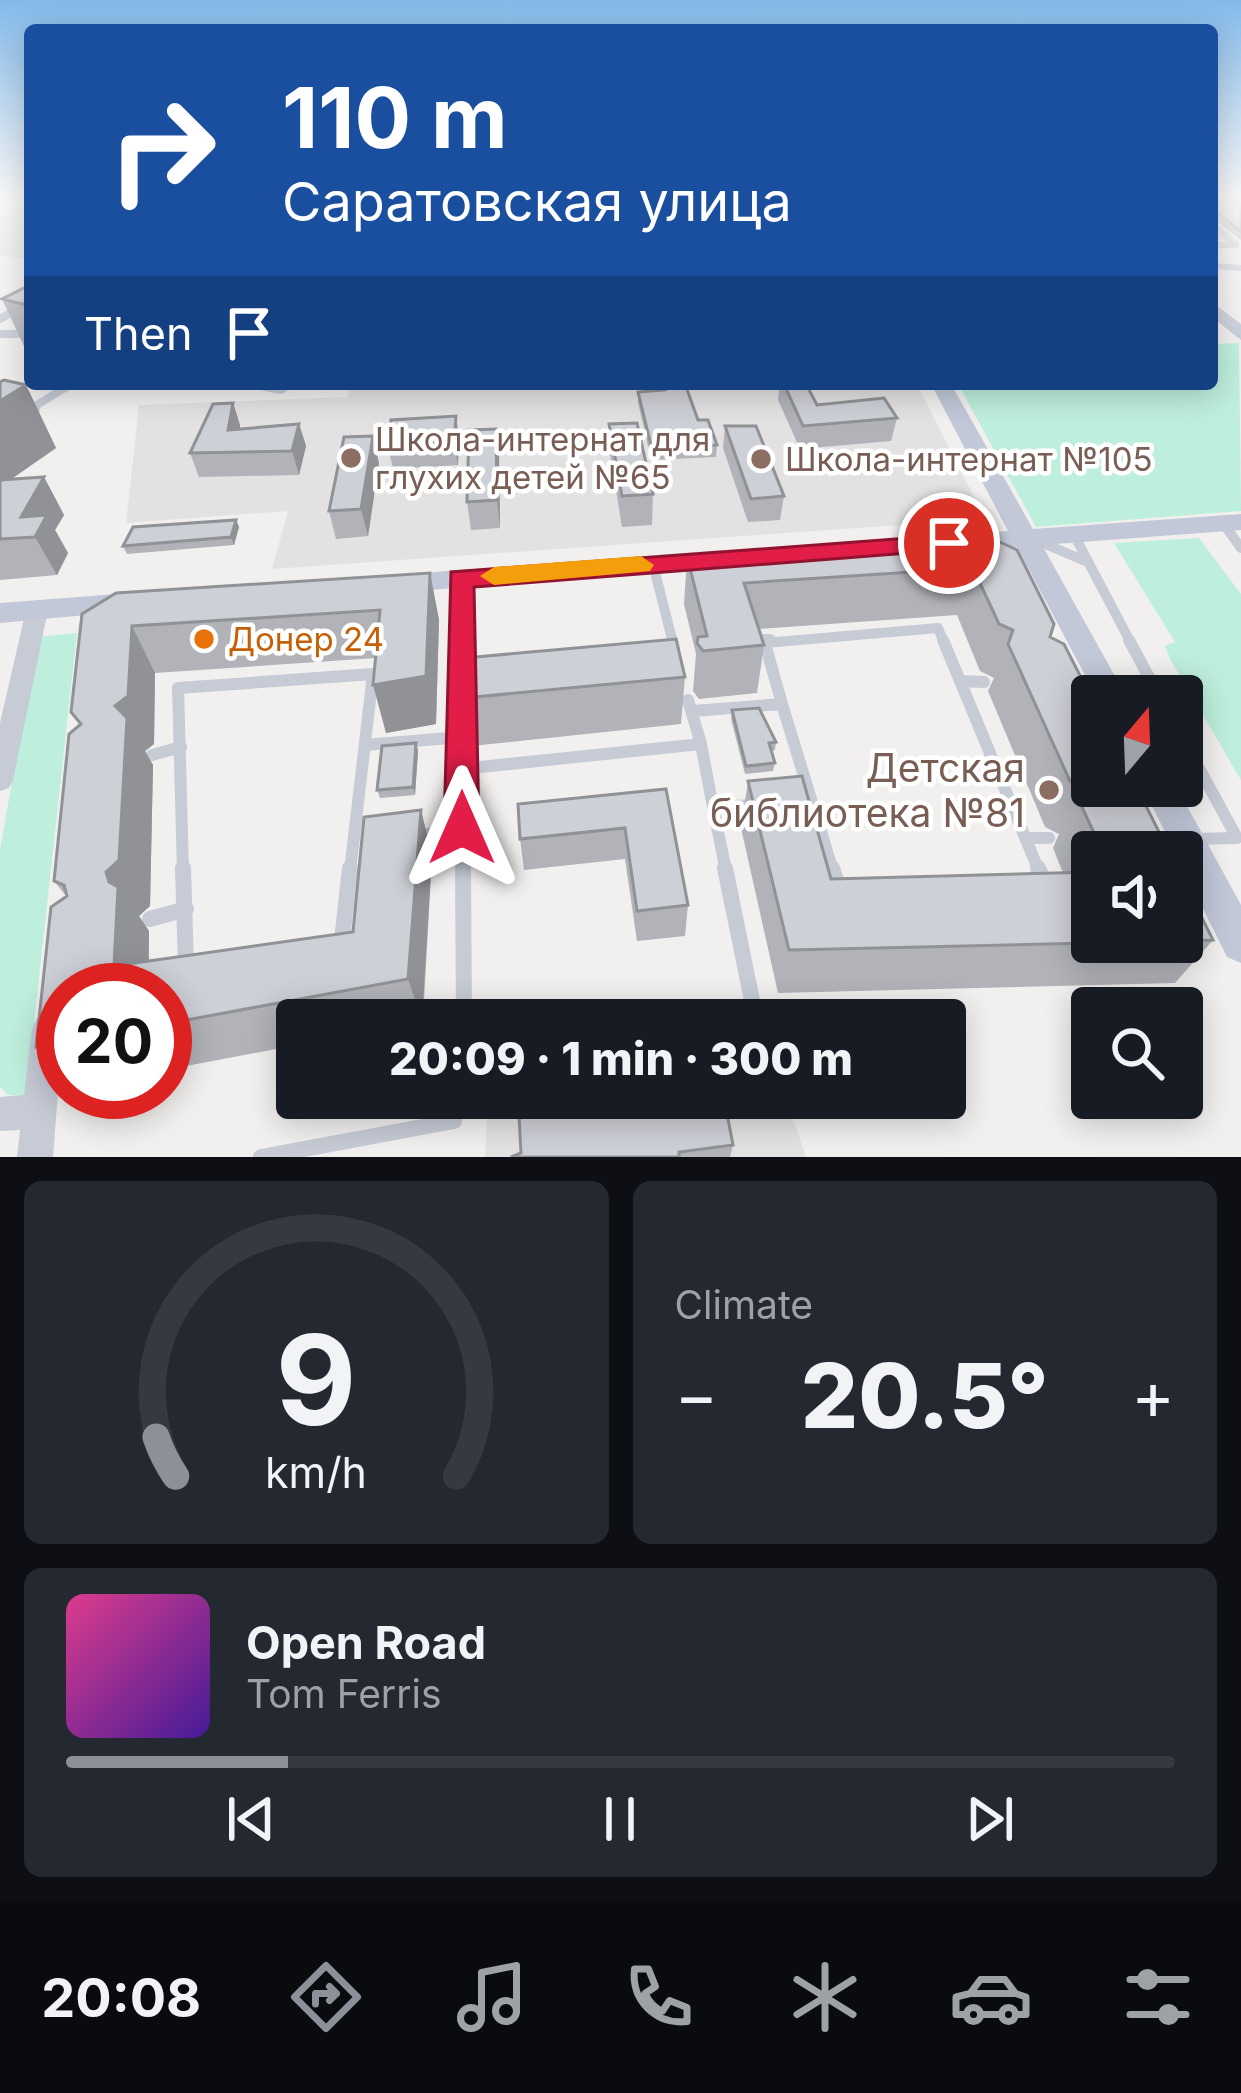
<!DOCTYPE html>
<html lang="en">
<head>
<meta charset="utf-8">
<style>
	:root { --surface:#171b24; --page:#242831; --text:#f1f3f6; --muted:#9ea1a6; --line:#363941; --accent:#8c9099 }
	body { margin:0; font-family:Inter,sans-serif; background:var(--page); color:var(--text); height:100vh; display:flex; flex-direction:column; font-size:45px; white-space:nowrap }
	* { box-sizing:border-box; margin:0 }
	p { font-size:39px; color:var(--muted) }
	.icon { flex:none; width:66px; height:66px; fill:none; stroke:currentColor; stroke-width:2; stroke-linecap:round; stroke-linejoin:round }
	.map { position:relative; height:1157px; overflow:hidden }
	.drawer { display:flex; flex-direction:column; gap:24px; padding:24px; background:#0d0f14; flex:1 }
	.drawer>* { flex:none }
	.guide { position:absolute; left:24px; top:24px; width:1194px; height:366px; border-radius:12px; box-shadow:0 6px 30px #0003; background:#1a4fa0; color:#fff; overflow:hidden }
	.needle { width:78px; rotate:19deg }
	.controls { position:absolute; left:1071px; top:675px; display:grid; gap:24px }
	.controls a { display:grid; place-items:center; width:132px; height:132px; border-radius:12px; background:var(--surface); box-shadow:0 6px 30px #0003; font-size:60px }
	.speed { position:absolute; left:36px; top:963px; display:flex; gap:24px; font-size:60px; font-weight:700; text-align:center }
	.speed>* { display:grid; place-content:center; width:156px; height:156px; border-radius:50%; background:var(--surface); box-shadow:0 6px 30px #0003; line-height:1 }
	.speed .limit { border:18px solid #d22; background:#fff; color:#111 }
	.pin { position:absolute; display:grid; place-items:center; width:102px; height:102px; color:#fff; margin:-51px; border:6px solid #fff; border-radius:50%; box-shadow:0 3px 12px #0007 }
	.me { position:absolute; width:132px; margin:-66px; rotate:0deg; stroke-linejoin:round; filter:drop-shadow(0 0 9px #0008) }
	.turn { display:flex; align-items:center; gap:42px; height:252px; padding:0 60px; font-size:54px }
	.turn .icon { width:156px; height:156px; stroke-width:2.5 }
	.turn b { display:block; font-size:84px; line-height:102px }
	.then { display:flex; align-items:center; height:114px; padding:0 60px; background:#0003; gap:24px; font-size:45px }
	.big { font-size:90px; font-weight:800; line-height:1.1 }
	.drawer .tile { flex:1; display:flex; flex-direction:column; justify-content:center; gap:18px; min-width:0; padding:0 42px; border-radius:18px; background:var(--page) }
	.drawer .dial { align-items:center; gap:0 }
	.dial svg { height:312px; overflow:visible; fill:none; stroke:var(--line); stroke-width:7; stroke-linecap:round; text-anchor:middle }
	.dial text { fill:var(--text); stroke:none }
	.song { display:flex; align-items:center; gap:36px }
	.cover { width:144px; height:144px; border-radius:18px; background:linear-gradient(135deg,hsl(330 70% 55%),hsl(260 70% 35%)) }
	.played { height:12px; border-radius:6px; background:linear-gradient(90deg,var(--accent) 20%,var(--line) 20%) }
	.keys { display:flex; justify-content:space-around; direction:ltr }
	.heat { display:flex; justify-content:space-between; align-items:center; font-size:66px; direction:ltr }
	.drawer .tiles { flex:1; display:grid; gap:24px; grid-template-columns:1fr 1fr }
	.tile:last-child { grid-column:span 2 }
	.trip { position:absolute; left:276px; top:999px; width:690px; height:120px; border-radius:12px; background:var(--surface); box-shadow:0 6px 30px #0003; font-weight:800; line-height:120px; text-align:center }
	.dock { display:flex; height:192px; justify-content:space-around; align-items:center; background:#090b0e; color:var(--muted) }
	.dock .icon { width:84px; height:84px }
	.dock .active { color:var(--accent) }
	.dock b { font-size:54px; color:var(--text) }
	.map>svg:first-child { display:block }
</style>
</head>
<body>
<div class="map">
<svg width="1241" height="1157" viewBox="0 0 1241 1157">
	<rect width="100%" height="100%" fill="#f2f0ef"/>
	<path fill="#e3e1e1" d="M30,203V260L0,255V216Z
		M351,384H917L985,519L272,569L288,511L126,523L139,405L347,397Z
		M488,1098H786L806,1157H485Z"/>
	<path fill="#beefdc" d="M1239,343L1241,511L1036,527L958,384H1212V344Z
		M1199,538L1241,594V780L1171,661L1165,646L1175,642L1114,543Z
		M77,633L26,1096L8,1095L0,1087V850L37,637Z"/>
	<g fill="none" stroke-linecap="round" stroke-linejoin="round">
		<path stroke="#c6cbd6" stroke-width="6" d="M1212,224L1236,245
			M1212,245H1236
			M1212,266L1241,268
			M7,315L30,302"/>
		<path stroke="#c6cbd6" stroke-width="8" d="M0,319L12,312
			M0,334H30
			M250,384L281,390L289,384
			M34,416L37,405L71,384"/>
		<path stroke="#c6cbd6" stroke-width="10" d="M1223,523L1241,548
			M1074,535L1131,643
			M1036,540L1085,561
			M653,564L673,643
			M461,579V643
			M765,643L938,628L944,643"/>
		<path stroke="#c6cbd6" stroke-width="12" d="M461,640L463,871
			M672,640L674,648
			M943,640L1039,871
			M1129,640L1159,696
			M961,681L984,682
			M782,704L833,871
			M693,711L782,704L764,640H770
			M701,744L713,807
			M365,745L461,737
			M152,755L181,747
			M461,769L701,744L688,700
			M416,836L462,828
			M1025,838H1049
			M1149,840L1237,838L1182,737
			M183,871L178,688L373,674L350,871
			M726,871L713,807L754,805"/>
		<path stroke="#c6cbd6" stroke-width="16" d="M183,868L186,967L341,949L350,868
			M463,868L464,1020
			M725,868L756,1020
			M832,868L840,893
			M1038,868L1045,885
			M150,919L186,909
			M261,1157L454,1121L458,1098"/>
		<path fill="#c6cbd6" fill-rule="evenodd" d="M37,602L48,610L13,780L9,788L0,791V723L26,610Z
			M48,1013L59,1018L63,1026L53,1157H17L20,1130L0,1131V1097L24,1095L32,1029L37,1018Z"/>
		<path fill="#c2c8d8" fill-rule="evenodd" d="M1212,302L1241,324V340L1212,317Z
			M931,384H951L1033,529L1241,514V530L1042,545L1126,696H1096L1017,547L958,551L945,543L958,535L1008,531Z
			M722,550L735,559L731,565L395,593L381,584L395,575Z
			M130,593L144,603L140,610L0,623V603Z
			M1142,786H1176L1241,905V963L1227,957L1182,866V852H1175Z"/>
	</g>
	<path fill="#b1b3b9" d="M1212,203H1241V240L1212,217Z
		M30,285V359L2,299Z
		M0,382L26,385L56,448L11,479L44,477L64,515L55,530L68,553L57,575L0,580Z
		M663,384L698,420L717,445L716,457L651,460L638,402V392L663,390Z
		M780,384H806L817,405L897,418L891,441L800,449L778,400Z
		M233,403L240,425V429L299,424L306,446L299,475L199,477L190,453Z
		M609,424L653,494L652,525L622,527L610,454Z
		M725,426L784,496L780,520L748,522L723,448Z
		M459,438L458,465L393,469L388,446Z
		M499,455L500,528L471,530L467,502Z
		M379,463L368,536L336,539L329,511Z
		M236,520L239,527L234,545L127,554L123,546Z
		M980,533L1050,637L1130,798L1169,852H1092V942H1182V878L1213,940L1175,983L778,993L741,828L748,781L831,879L1063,873L1053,848L1059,834L1045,827L988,691L994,678L980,671L957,615L759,629L764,645L757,693L699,699L693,691L696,654L684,604L687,556Z
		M430,573L439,620L436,724L386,733L376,658L155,673L154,744L145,751L153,765L150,906L139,916L149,931V962L353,932L421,810L432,856L423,1020H297V1045L165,1070V990H63V1073L36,1047L66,896L54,881L80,725L71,712L82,614Z
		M685,677L681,724L472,746L464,698Z
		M732,710L776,742L775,750L771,751L775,763L773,771L745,774L731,719Z
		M416,743L418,751L415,795L380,798L377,790Z
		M666,789L688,905L685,936L637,941L625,859L524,870L520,839Z
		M733,1145L730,1157H511Z"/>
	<path fill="#909296" d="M30,300V320L22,304Z
		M26,385L56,448L0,487V401Z
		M233,403L240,425L236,453L228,430Z
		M456,416L459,438L458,465L454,442Z
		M299,424L306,446L299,475L292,451Z
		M496,429L499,455L500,528L497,500Z
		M373,436L379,463L368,536L361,509Z
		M44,477L64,515L55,530L68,553L57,575L35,537L21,517Z
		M236,520L239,527L234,545L231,537Z
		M430,573L439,620L436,724L386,733L373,685Z
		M132,626L155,673L154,744L145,751L153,765L150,906L139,916L149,931L148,990L114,966L109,882L106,872L115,706Z
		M416,743L418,751L415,795L413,787Z
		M421,810L432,856L422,1020L408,979Z"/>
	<path fill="#ced0d7" stroke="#909296" stroke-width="3" d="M1212,203H1241V232L1215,210L1212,214Z
		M30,285V300L22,304L2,299Z
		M4,380L26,385L0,401V382Z
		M664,384H685L698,420H708L717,445L652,449L638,392L665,390Z
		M784,384H806L817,405L884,398L897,418L803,426Z
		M233,403L228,430L299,424L292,451L190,453L213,404Z
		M456,416L454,442L388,446L391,420Z
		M637,423L653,494L622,496L609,424Z
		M725,426H756L784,496L751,499Z
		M496,429L497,500L467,502L469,430Z
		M373,436L361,509L329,511L344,437Z
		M44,477L21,517L47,515L35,537L0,539V480Z
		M236,520L231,537L123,546L133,527Z
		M980,533L1017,550L1054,624L1050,637L1064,644L1092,699V786H1134L1130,798L1145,804L1169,852H1103L1079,801L1085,787L1070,781L1008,644L1013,630L999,624L973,568L744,583L764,645L703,651L697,643L698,637L707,636L687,556Z
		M430,573L426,676L373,685L380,610L132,626L128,696L115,706L127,718L119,860L106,872L109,882L118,887L114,966L353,932L364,817L421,810L408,979L165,1024V990H63V1042L36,1047L51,907L67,896L64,885L54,881L69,734L81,724L71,712L82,614L116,593Z
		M676,639L685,677L464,698V658Z
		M759,708L776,742L769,743L775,763L746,766L732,710Z
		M416,743L413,787L377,790L382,746Z
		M802,776L831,879L1092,872V942H1131L789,950L748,781Z
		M666,789L688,905L637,911L625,828L520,839L518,804Z
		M1182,878L1213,940L1182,941Z
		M518,1098H724L733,1145L679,1152V1157H511L521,1153Z"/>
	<linearGradient id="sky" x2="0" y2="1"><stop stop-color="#83baea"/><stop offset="0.55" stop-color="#f9f8f8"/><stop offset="1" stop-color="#f9f8f8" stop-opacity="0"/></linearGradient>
	<rect width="1241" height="360" fill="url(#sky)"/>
	<path fill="#e11d48" stroke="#92132f" stroke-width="3" d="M949,535L958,537V549L474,587L479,828L474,839L462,844L449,839L444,828L451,572Z"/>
	<path fill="#f59e0b" d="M641,556L654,565L650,571L494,585L480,576L494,567Z"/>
	<g fill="#8d6e63" stroke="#fff" stroke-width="4.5">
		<circle cx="351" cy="458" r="12"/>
		<circle cx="761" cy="459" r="12"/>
		<circle cx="1049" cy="790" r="12"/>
	</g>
	<circle fill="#e8710a" stroke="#fff" stroke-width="4.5" cx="204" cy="639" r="12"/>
	<g text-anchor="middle" stroke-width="9" stroke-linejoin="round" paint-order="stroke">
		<g font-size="33" fill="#785e54" stroke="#fff" text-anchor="start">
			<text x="375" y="451">Школа-интернат для<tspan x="375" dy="38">глухих детей №65</tspan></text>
			<text x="785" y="471">Школа-интернат №105</text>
		</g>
		<g font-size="33" fill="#c56008" stroke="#fff" text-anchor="start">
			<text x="228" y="651">Донер 24</text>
		</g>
		<g font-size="39" fill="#785e54" stroke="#fff" text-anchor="end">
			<text x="1025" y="782">Детская<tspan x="1025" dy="45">библиотека №81</tspan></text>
		</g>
	</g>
</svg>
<div class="controls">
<a><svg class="needle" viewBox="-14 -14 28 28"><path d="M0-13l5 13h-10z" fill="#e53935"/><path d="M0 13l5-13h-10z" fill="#9ea1a6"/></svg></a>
<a><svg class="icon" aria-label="sound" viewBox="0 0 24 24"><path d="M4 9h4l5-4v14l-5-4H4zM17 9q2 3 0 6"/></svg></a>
<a><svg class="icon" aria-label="search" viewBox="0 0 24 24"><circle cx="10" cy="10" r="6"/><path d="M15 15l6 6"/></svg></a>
</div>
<div class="speed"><div class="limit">20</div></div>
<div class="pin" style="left:949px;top:543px;background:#d93025"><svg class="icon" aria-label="arrive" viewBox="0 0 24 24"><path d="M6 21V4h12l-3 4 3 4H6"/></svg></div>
<svg class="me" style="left:462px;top:828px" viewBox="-20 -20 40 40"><path d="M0-17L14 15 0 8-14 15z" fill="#e11d48" stroke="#fff" stroke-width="4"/></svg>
<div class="trip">20:09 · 1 min · 300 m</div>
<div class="guide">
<div class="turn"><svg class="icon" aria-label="right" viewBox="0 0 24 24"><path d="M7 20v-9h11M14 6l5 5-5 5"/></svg><div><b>110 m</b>Саратовская улица</div></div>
<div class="then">Then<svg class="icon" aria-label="arrive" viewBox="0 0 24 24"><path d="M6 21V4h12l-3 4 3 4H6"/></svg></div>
</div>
</div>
<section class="drawer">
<div class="tiles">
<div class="tile dial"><svg viewBox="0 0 100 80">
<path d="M14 69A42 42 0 1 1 86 69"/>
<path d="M14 69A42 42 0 0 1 9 59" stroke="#8c9099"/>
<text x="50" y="56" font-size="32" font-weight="700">9</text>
<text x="50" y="72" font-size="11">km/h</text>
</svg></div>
<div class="tile"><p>Climate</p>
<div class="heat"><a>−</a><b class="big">20.5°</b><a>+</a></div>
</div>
<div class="tile">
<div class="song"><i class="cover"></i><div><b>Open Road</b><p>Tom Ferris</p></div></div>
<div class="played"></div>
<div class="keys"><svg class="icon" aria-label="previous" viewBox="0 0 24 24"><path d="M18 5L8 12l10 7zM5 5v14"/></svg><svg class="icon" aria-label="pause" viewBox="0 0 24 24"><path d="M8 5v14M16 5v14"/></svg><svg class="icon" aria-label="next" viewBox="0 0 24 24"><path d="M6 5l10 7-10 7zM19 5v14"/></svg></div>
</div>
</div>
</section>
<nav class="dock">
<b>20:08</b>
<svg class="icon active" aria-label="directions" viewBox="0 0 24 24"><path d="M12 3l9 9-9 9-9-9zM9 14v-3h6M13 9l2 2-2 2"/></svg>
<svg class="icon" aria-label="music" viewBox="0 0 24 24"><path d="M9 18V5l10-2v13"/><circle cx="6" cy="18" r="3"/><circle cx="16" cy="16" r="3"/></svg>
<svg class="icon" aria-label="phone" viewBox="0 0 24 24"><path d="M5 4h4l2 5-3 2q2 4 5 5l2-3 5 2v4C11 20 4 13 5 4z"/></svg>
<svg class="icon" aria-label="climate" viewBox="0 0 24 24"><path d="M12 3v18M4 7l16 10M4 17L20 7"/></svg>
<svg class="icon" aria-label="car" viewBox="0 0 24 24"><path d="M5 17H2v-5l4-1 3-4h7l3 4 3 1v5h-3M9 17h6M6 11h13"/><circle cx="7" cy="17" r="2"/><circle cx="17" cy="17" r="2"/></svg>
<svg class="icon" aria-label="filters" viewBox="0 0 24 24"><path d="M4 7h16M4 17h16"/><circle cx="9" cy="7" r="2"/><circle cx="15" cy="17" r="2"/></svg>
</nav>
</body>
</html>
